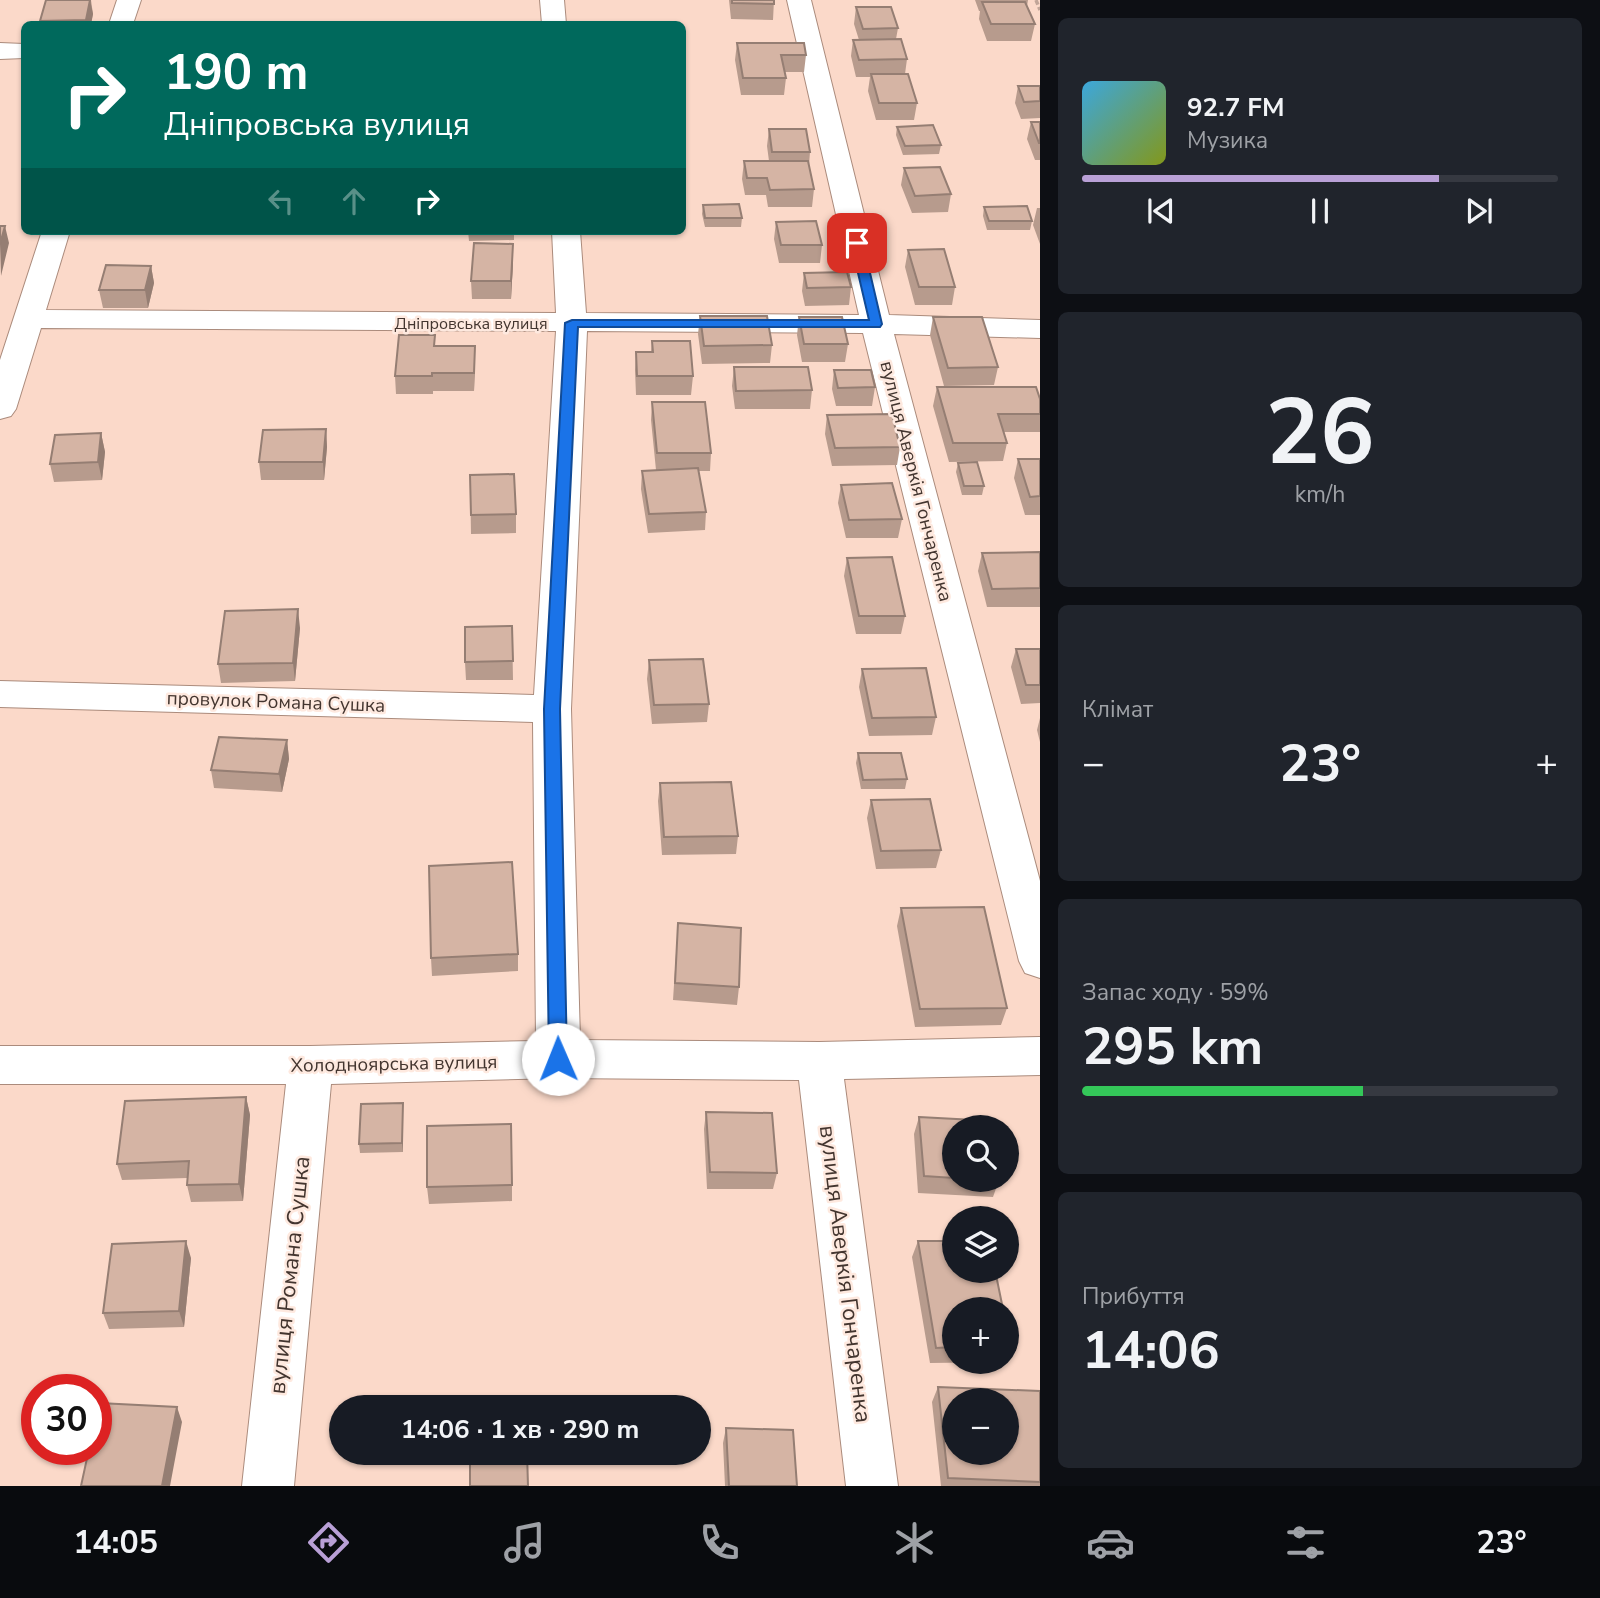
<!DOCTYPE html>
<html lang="uk">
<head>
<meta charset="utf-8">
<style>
	:root { --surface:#171b24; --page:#20242c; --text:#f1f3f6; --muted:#9ea1a6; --line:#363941; --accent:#b9a0d6 }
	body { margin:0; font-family:"Nunito Sans",sans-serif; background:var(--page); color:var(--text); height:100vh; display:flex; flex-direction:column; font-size:26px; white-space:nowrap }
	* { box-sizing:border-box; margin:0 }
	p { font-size:23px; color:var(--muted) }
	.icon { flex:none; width:38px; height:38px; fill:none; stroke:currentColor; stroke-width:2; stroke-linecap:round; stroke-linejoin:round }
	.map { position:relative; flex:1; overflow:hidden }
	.details { display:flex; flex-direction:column; gap:18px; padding:18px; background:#0d0f14; width:560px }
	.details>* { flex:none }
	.hud { position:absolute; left:21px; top:21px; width:665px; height:214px; border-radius:10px; box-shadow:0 2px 5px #0004; background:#00695c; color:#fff; overflow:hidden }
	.fabs { position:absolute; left:942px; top:1115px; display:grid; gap:14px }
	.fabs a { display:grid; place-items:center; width:77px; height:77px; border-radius:50%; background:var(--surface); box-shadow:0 2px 5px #0004; font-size:35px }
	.speed { position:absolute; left:21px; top:1374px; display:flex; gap:14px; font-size:35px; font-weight:700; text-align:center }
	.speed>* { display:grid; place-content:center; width:91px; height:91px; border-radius:50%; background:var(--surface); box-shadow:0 2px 5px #0004; line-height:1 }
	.speed .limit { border:10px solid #d22; background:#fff; color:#111 }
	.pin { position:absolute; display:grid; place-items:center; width:60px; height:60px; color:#fff; margin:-30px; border-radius:14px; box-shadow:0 4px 10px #0006 }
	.me { position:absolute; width:77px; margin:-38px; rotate:359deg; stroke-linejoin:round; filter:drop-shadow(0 0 5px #0008) }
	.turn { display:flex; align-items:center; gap:24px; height:147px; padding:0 28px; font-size:32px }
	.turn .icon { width:91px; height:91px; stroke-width:2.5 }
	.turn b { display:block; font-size:49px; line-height:60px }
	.lanes { display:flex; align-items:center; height:66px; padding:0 28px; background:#0003; justify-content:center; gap:35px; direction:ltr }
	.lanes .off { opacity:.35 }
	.big { font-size:52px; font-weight:700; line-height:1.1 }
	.details .card { flex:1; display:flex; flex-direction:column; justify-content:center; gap:10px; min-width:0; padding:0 24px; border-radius:10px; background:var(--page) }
	.details .dial { align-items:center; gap:0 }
	.dial b { font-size:91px; line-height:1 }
	.song { display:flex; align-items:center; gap:21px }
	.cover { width:84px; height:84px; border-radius:10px; background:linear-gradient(135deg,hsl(200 70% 55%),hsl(70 70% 35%)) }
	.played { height:7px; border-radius:4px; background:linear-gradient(90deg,var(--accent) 75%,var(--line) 75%) }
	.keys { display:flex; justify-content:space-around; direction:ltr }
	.heat { display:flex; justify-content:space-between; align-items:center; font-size:38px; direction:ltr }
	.charge { height:10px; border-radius:5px; background:linear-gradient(90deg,#34c759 59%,var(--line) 0) }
	.trip { position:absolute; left:329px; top:1395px; width:382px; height:70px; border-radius:35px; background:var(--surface); box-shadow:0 2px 5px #0004; font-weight:700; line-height:70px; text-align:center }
	.tabs { display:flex; height:112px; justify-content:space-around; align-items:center; background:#090b0e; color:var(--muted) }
	.tabs .icon { width:49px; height:49px }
	.tabs .current { color:var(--accent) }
	.tabs b { font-size:32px; color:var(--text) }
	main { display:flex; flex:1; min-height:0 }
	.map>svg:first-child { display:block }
</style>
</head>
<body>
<main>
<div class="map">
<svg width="1040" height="1486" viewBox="0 0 1040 1486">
	<rect width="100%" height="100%" fill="#fbd9c9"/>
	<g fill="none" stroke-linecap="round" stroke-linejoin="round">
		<defs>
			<path id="street" d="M117,0H141L133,24H109Z
				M540,0H564L566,24H542Z
				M787,0H811L889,315L1040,320V338L894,334L1040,881V978L1025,973L1019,961L863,333L587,331L571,709L580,1040L819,1042L1040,1037V1075L844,1079L898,1486H846L799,1080L558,1078L331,1084L294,1486H242L286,1084H0V1046H310L536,1041L533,722L0,707V681L534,695L556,331L41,328L16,409L11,416L0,419V360L42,231H70L46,310L556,313L552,231H580L586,313L859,315Z
				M0,43L24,44V58L0,59Z"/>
		</defs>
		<use href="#street" stroke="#ab8b7c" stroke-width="2"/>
		<path stroke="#c1a598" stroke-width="3.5" stroke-dasharray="5 2.5" stroke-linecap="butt" d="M1036,0L1040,10"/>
		<use href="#street" fill="#fff" fill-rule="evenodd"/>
	</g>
	<path fill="#b79b8d" d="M46,0H91L93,14L91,24H41L40,21Z
		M729,0H774L773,20L731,19Z
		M975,0H1028L1027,6L1035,24L1031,41H987L979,19L980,11H979Z
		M856,7L898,28L896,39L907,59L905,74L917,103L914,120H876L868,91L870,77H856L851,56L853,40H859L854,24Z
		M737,43L806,55L804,72H785L786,78L784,95H741L735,60Z
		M1018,86H1040V118L1021,119L1015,103Z
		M1031,122H1040V160H1035L1027,139Z
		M897,127L941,145L939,154L903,155L896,135Z
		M769,129L810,152L809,165L814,189L812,207H768L766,195H745L742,179L744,161H769L767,146Z
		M904,168L951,194L948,212L912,213L901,185Z
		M703,205L742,218L741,227H705L702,214Z
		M984,207L1032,221L1030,230H987L983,216Z
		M1037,208H1040V244L1033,225Z
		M776,222L822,245L820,263H779L774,239Z
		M468,231H514V240L469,241Z
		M908,250L955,287L952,305H915L905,267Z
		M513,261L511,299H472L471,281Z
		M151,266L154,283L148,308H103L99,290Z
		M804,273L851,287L849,305L805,306L802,291Z
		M700,316L772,345L770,363L702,364L698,334Z
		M799,317L848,344L845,362H802L797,335Z
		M933,317L998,367L994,385L944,386L930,335Z
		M652,341L693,376L691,395H636L635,370L636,352H651Z
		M435,346H475L474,391H433V394H396L395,376Z
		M734,367L812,390L810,409H735L732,386Z
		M834,370L875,387L872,406H836L832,389Z
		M937,387L1040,399V432H1004L1007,443L1003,461L949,462L933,406Z
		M652,402L711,453L710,471H698L706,512L705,530L648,533L641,489L642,471L656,470L651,420Z
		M827,415L900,447L897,465L832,466L825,434Z
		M326,429L327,447L324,480H261L259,462Z
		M101,433L105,452L102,480L54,482L50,464Z
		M1018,459H1040V515H1025L1014,478Z
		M958,463L984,486L982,495H962L956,472Z
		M470,475L516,514V533L471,534Z
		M841,485L902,519L898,538H846L838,503Z
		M1040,552V607H987L978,571L982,553Z
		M847,558L905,616L901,634H856L844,576Z
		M512,626L513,680H466L465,662Z
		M300,628L295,681L221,683L218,664Z
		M1016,649H1040V703L1021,704L1011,667Z
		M649,660L709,704L707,722L652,724L647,679Z
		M862,669L936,717L932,735L869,736L859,687Z
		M1040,718V742L1037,730Z
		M287,740L289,759L282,792L214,788L211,770Z
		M858,753L907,779L905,789H861L856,763Z
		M660,783L738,836L736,854L662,855L658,801Z
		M871,800L941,850L936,868L876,869L867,818Z
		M901,908L1007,1008L1001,1025L915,1027L897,926Z
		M678,923L739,987L737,1005L673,1000Z
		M518,954V971L432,976L431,958Z
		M246,1097L250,1115L243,1201L191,1202L187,1185V1178L122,1180L117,1164Z
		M403,1103V1152L360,1153L359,1144Z
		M706,1112L777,1173L773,1189H707L704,1129Z
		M919,1117L954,1127V1180H999L993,1197L918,1193L914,1134Z
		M512,1185V1201L429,1204L427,1187Z
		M918,1241L954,1309V1362H1004L930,1363L912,1257Z
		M191,1258L184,1327L109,1329L103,1313Z
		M1006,1325L1011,1346L1006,1356Z
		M938,1387L1040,1391V1486H941L932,1402Z
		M726,1428L797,1486H725L723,1443Z"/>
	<path fill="#957e73" d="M90,0L93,14L91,24H87L86,20Z
		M5,226L9,243L1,276L0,244Z
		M513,244V261L511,299V281Z
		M151,266L154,283L148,308L145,290Z
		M475,346V364L474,391V373Z
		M326,429L327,447L324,480L323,462Z
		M101,433L105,452L102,480L98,462Z
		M298,609L300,628L295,681L293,663Z
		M287,740L289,759L282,792L279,774Z
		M246,1097L250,1115L243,1201L239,1184Z
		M403,1103V1152L402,1143Z
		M186,1241L191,1258L184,1327L179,1311Z
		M177,1407L182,1422L170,1486H162Z"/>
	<path fill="#d5b4a4" stroke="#957e73" stroke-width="2" fill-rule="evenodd" d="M46,0H90L86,20L40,21Z
		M732,0H774V4L732,3Z
		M982,2H1025L1035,24H991Z
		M856,7H891L898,28L863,29Z
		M901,39L907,59L859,60L853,40Z
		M737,43H804L806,55H781L786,78H743Z
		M871,74H908L917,103H879Z
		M1018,86H1040V101L1024,102Z
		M1031,122H1040V143H1039Z
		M933,125L941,145L905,146L897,127Z
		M769,129H806L810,152H772Z
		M744,161H808L814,189L770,190L767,178H747Z
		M940,167L951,194L915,196L904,168Z
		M739,204L742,218H705L703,205Z
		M1027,206L1032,221H989L984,207Z
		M816,221L822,245H781L776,222Z
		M0,226H5L0,244Z
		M474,243L513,244L511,281H471Z
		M944,249L955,287H919L908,250Z
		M106,265L151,266L145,290H99Z
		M847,272L851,287L807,288L804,273Z
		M700,316H767L772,345L704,346Z
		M799,317H842L848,344H804Z
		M933,317H982L998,367L948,368Z
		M399,335H435L434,346H475L474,373H432V376H395Z
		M652,341H690L693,376H637L636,352H653Z
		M734,367H808L812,390L736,391Z
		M834,370H871L875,387L838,388Z
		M937,387H1036L1040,399V414H998L1007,443H953Z
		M652,402H705L711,453H657Z
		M892,414L900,447L835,448L827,415Z
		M326,429L323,462H259L263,430Z
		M101,433L98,462L50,464L55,435Z
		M1018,459H1040V496L1030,497Z
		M977,462L984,486H964L958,463Z
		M698,468L706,512L649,514L642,471Z
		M514,474L516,514L471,515L470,475Z
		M892,483L902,519L849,520L841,485Z
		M1040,552V588L992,589L982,553Z
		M892,557L905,616H859L847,558Z
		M298,609L293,663L218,664L225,611Z
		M512,626L513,661L465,662V627Z
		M1016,649H1040V685H1026Z
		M703,659L709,704L654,705L649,660Z
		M926,668L936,717L872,718L862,669Z
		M219,737L287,740L279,774L211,770Z
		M858,753H901L907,779L863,780Z
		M731,782L738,836L664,837L660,783Z
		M930,799L941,850L881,851L871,800Z
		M512,862L518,954L431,958L429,866Z
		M984,907L1007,1008L920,1009L901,908Z
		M678,923L741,928L739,987L675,983Z
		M246,1097L239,1184L187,1185L189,1161L117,1164L125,1101Z
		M403,1103L402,1143L359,1144L361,1104Z
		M706,1112L772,1113L777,1173L710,1172Z
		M919,1117L993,1121V1127H954V1178L924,1176Z
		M511,1124L512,1185L427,1187V1126Z
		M186,1241L179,1311L103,1313L112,1244Z
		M918,1241H954V1270H995L1003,1309H954V1347L936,1348Z
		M1006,1325L1011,1346H1006Z
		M938,1387L1040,1391V1482L948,1478ZM954,1400H1006V1452H954Z
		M99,1403L177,1407L162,1486H81L89,1449H96V1418Z
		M726,1428L793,1430L797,1486H729Z
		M470,1452H527L528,1486H470Z"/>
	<path fill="#1a73e8" stroke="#114b97" stroke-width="2" d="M857,239L863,243L882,324L880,327H578L560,709L567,1059L565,1065L558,1067L552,1065L549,1059L544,709L565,323L572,320H869L851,243Z"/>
	<g text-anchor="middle" stroke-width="5" stroke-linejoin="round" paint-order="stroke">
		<g font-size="16" fill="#43352f" stroke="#fee9df">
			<text x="471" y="329">Дніпровська вулиця</text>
		</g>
		<g font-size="19" fill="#43352f" stroke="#fee9df">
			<text transform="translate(917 481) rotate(76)" y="7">вулиця Аверкія Гончаренка</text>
			<text transform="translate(276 701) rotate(2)" y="7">провулок Романа Сушка</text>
			<text transform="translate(394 1063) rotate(-1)" y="7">Холодноярська вулиця</text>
		</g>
		<g font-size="23" fill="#43352f" stroke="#fee9df">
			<text transform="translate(846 1274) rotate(83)" y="8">вулиця Аверкія Гончаренка</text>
			<text transform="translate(289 1275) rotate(-84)" y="8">вулиця Романа Сушка</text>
		</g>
	</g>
</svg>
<div class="fabs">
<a><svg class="icon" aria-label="search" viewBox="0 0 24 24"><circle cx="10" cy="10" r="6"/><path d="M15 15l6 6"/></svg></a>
<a><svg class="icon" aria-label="layers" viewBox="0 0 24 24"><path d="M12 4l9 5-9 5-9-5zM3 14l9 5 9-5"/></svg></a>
<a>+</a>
<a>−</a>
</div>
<div class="speed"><div class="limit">30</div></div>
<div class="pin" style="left:857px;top:243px;background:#d93025"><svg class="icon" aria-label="arrive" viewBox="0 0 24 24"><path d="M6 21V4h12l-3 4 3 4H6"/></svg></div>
<svg class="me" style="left:558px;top:1059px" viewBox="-20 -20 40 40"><circle r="19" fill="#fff"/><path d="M0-13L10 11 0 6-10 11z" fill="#1a73e8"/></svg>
<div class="trip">14:06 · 1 хв · 290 m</div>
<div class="hud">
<div class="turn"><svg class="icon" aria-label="right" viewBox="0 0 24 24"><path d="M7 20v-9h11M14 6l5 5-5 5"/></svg><div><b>190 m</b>Дніпровська вулиця</div></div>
<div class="lanes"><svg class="icon off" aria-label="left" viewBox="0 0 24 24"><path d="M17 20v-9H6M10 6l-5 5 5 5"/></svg><svg class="icon off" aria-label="ahead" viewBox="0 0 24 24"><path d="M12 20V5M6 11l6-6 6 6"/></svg><svg class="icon" aria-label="right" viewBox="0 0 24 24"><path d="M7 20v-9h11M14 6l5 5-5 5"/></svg></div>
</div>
</div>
<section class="details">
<div class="card">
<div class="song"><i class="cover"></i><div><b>92.7 FM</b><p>Музика</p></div></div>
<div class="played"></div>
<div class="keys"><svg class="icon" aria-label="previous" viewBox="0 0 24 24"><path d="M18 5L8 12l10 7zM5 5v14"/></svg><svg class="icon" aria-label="pause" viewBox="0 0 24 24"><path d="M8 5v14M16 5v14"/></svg><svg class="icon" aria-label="next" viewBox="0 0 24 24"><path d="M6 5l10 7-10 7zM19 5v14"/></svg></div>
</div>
<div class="card dial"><b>26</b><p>km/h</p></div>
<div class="card"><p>Клімат</p>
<div class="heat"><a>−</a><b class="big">23°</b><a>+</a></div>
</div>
<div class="card"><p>Запас ходу · 59%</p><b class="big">295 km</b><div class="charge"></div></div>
<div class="card"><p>Прибуття</p><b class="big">14:06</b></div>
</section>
</main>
<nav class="tabs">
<b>14:05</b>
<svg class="icon current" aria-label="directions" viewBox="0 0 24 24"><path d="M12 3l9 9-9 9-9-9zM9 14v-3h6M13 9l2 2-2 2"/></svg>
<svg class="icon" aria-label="music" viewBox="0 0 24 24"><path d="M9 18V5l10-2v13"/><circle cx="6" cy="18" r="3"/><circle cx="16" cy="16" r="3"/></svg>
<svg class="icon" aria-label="phone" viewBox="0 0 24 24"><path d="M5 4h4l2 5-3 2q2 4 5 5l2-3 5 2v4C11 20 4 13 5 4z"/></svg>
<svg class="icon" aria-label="climate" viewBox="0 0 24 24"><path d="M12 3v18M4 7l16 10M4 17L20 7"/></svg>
<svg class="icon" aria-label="car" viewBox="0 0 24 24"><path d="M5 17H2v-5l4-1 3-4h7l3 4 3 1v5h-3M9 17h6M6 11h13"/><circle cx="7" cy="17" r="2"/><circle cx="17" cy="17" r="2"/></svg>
<svg class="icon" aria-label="filters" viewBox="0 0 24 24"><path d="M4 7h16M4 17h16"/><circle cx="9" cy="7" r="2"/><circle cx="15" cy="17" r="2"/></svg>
<b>23°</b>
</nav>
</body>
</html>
